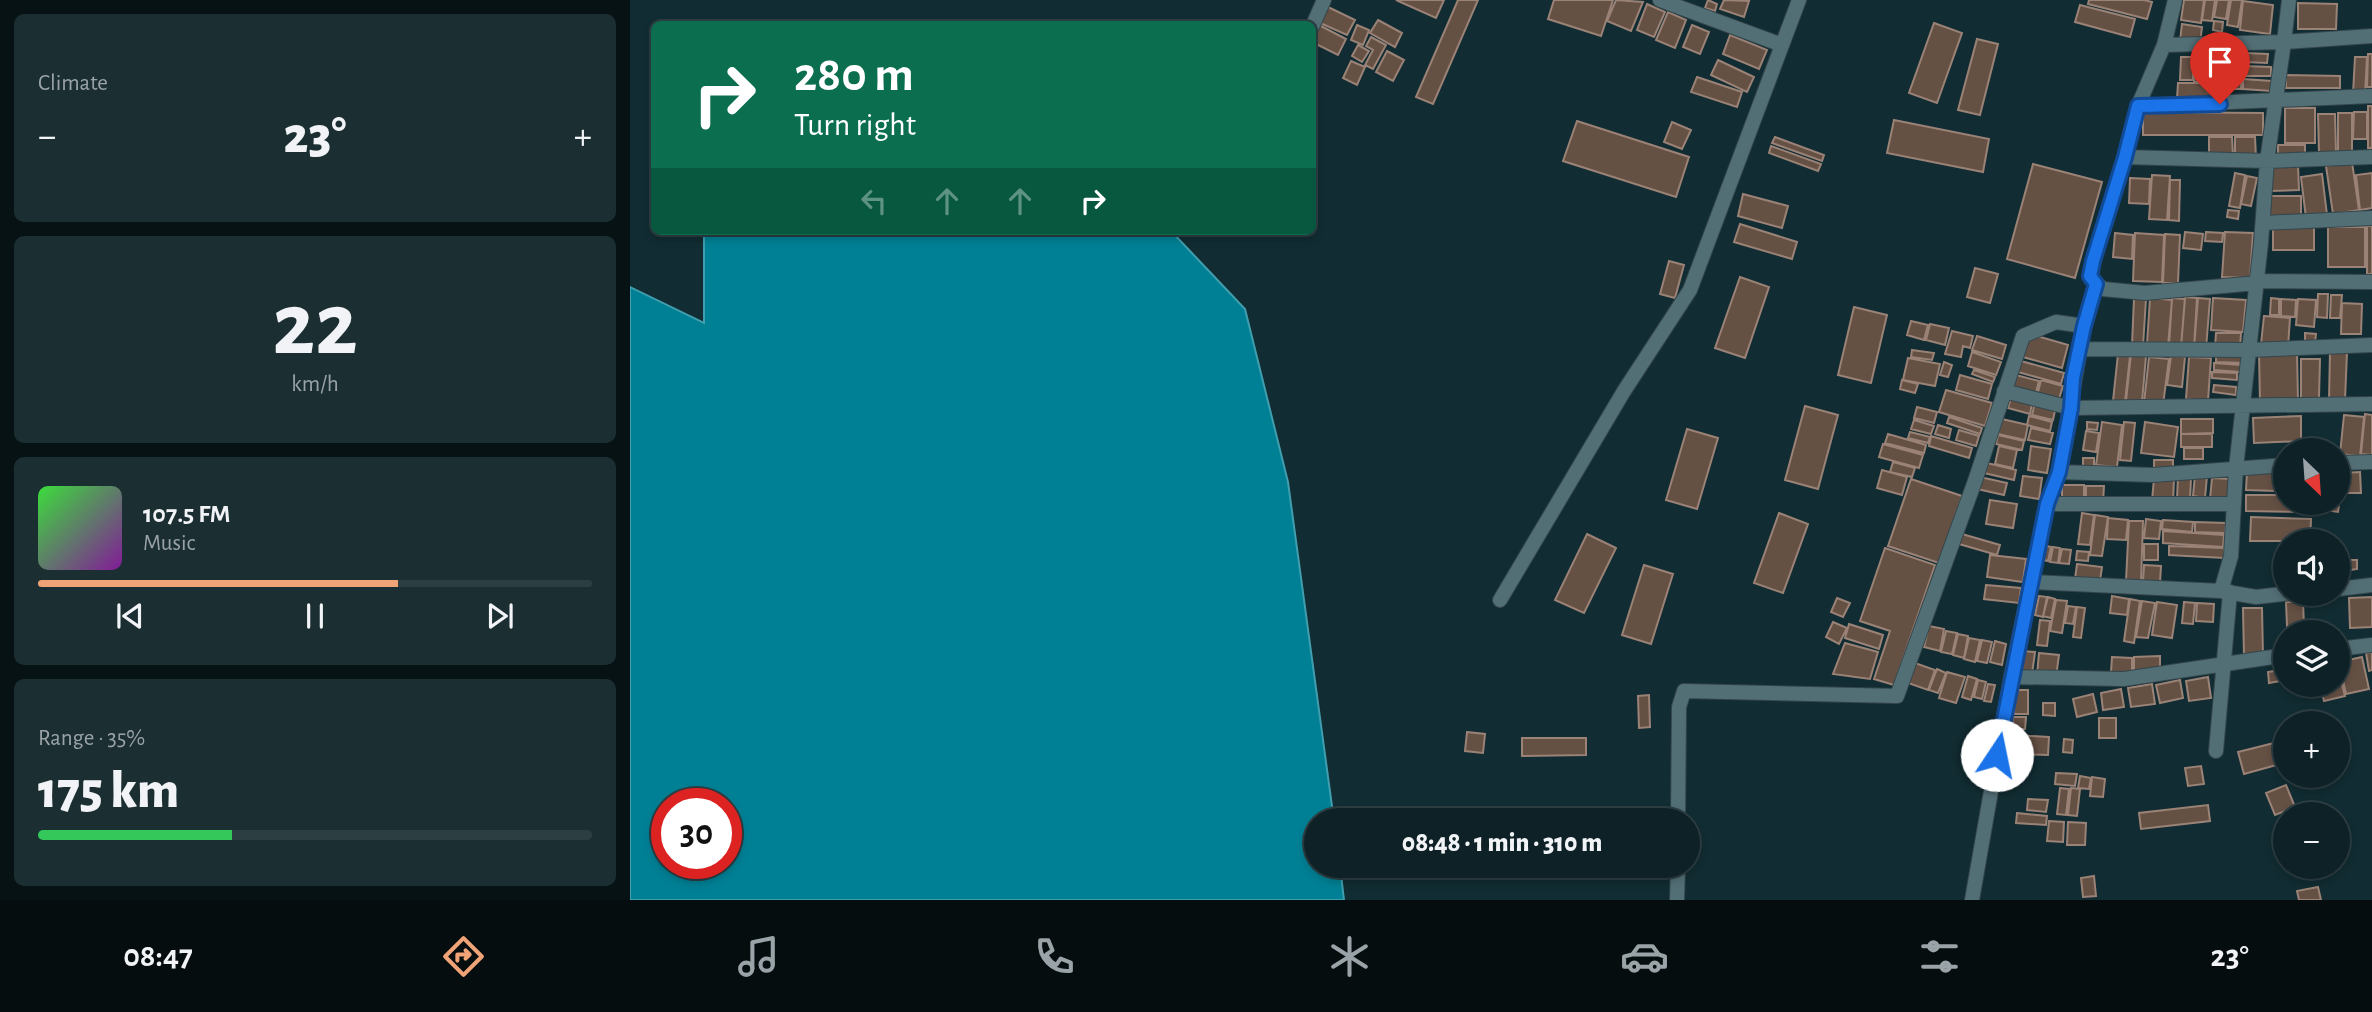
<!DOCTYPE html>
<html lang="en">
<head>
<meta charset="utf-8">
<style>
	:root { --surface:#0d2126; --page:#1b2e32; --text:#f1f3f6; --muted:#9aa3a7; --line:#2d3e43; --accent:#efa377 }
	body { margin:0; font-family:"Alegreya Sans",sans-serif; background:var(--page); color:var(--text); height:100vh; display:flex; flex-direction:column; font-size:26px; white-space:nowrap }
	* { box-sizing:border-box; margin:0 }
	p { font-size:23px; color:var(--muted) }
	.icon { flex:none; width:38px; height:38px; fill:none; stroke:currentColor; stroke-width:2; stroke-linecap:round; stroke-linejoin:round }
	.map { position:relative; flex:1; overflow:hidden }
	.sheet { display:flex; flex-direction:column; gap:14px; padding:14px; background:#071215; width:630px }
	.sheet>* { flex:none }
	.banner { position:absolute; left:21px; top:21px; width:665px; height:214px; border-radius:10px; box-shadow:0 4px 10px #0003,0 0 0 2px var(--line); background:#0b6e4f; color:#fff; overflow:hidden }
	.needle { width:46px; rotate:155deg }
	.buttons { position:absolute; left:1643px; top:438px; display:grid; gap:14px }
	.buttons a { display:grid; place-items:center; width:77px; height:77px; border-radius:50%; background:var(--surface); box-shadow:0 4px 10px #0003,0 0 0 2px var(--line); font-size:35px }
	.speed { position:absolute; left:21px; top:788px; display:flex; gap:14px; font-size:35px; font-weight:700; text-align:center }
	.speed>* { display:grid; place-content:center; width:91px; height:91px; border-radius:50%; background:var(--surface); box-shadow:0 4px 10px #0003,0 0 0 2px var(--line); line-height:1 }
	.speed .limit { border:10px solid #d22; background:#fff; color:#111 }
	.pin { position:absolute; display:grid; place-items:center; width:60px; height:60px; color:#fff; margin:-72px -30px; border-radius:50% 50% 50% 0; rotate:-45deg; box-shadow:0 0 7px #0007 }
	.pin .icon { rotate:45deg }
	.me { position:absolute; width:77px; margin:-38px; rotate:11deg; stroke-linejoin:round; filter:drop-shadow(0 0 5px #0008) }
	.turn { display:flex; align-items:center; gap:24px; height:147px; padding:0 28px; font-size:32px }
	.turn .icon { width:91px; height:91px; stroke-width:2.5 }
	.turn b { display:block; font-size:49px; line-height:60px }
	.lanes { display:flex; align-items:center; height:66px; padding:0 28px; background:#0003; justify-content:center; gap:35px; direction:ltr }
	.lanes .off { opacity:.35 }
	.big { font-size:52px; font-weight:800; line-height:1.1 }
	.sheet .card { flex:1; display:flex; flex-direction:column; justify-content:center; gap:10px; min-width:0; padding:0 24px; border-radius:10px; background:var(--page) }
	.sheet .dial { align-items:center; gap:0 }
	.dial b { font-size:91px; line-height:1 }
	.song { display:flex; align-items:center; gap:21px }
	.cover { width:84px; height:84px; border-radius:10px; background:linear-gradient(135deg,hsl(120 70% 55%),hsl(290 70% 35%)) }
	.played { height:7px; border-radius:4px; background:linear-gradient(90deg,var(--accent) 65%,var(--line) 65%) }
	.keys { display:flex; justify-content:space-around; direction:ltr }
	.heat { display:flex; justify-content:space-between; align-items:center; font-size:38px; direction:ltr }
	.charge { height:10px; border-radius:5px; background:linear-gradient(90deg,#34c759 35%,var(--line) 0) }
	.trip { position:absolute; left:674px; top:808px; width:396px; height:70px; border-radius:35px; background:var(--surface); box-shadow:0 4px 10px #0003,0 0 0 2px var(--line); font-weight:800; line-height:70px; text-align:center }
	.menu { display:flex; height:112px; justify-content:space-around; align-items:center; background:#050d0f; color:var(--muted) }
	.menu .icon { width:49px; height:49px }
	.menu .active { color:var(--accent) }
	.menu b { font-size:32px; color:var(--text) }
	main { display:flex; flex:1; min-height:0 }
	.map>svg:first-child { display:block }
</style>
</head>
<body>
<main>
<section class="sheet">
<div class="card"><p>Climate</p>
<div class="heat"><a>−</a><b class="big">23°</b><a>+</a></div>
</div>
<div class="card dial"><b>22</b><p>km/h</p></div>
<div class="card">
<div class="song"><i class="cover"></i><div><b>107.5 FM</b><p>Music</p></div></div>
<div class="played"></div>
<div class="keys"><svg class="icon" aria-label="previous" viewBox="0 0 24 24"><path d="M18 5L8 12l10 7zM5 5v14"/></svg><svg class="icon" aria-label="pause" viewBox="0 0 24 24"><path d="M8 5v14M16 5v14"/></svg><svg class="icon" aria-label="next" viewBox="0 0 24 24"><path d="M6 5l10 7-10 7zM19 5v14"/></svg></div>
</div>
<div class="card"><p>Range · 35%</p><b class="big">175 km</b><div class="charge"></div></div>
</section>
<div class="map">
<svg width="1742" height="900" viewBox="0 0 1742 900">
	<rect width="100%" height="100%" fill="#112c32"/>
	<path fill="#008095" stroke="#409eae" stroke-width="2" fill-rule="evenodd" d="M74,231H541L615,309L658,482L704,821H686V866H710L714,900H0V287L74,323ZM37,803H96V863H37Z"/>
	<path fill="#655044" stroke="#9a8276" stroke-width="2" d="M766,0H814L806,18Z
		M828,0H848L803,104L786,97Z
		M924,0H983L971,36L918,19Z
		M986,0L1013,2L1001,31L977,21Z
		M1078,0L1087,4L1085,11L1075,8Z
		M1094,0L1119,1L1114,17L1090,9Z
		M1459,0H1514L1522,2L1517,19L1458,4Z
		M1554,0H1574L1571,23L1551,20Z
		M1575,0H1585L1582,21L1572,20Z
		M1587,0H1599L1596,19L1584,17Z
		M1601,0H1612L1608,27L1597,25Z
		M1613,1L1643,5L1640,34L1610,30Z
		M1668,3L1707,4L1706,29H1668Z
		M1017,4L1035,12L1024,37L1007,30Z
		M1450,5L1505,19L1500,37L1445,22Z
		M698,7L725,20L717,35L690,23Z
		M1038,12L1056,20L1045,48L1026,40Z
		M748,20L772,33L765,47L740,33Z
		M1584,21L1593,22L1592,32L1583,30Z
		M1304,23L1332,33L1307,103L1279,93Z
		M1552,24L1572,27L1570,43L1550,41Z
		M689,25L716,39L708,55L682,42Z
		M727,25L739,30L733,45L721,40Z
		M1062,25L1079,32L1070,54L1053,47Z
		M1100,35L1137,50L1129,69L1093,54Z
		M741,37L756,45L743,69L735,65L743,50L736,46Z
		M1347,39L1368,44L1350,115L1328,110Z
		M728,45L739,51L732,62L722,56Z
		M757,51L774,60L763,81L746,72Z
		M1615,53L1638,54L1637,63L1614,62Z
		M1738,54H1742V87H1737Z
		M1592,55L1601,56L1599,89L1591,88Z
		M1551,57H1563V80H1550Z
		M1603,57H1612L1611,89H1601Z
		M1725,57H1737L1735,94H1723Z
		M1088,60L1124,77L1117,92L1081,75Z
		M721,61L735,67L727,85L713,78Z
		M1578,64H1590V82H1578Z
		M1614,66L1641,67V76H1614Z
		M1564,70H1576V82H1564Z
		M1656,75L1710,76V88H1656Z
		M1067,77L1112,92L1107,107L1061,92Z
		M1613,79L1642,81L1641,91L1613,89Z
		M1548,83H1585V100L1547,99Z
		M1738,106H1742V148H1738Z
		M1655,108H1685V143H1655Z
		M1513,112L1633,113V135H1513Z
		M1724,112H1737V139H1723Z
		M1708,113H1722V153H1708Z
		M1688,114H1705L1706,152L1689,153Z
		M1264,120L1359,139L1353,172L1257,153Z
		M947,121L1059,157L1046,197L933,161Z
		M1042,122L1061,130L1052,149L1034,142Z
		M1145,137L1194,155L1192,161L1142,143Z
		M1579,137H1602L1603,156L1579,157Z
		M1605,137H1625L1626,158H1605Z
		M1648,145H1675V159H1648Z
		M1141,146L1191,164L1188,171L1139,153Z
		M1722,162L1729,210L1703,214L1696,166Z
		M1403,164L1472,182L1445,278L1377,259Z
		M1668,165L1669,190L1640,191L1639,166Z
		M1605,173L1615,175L1610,208L1599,206Z
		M1742,173V208L1730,210L1726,175Z
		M1692,174L1697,215L1676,218L1671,177Z
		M1522,175L1540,176L1537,220L1519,219Z
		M1617,176L1627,178L1621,206L1611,204Z
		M1500,178L1520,179L1519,204L1499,203Z
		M1540,180H1550L1549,221L1539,220Z
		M1113,194L1158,206L1152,228L1108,216Z
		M1637,196H1671V217L1638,218Z
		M1598,210L1609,211L1608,219L1597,217Z
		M1110,224L1167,242L1162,259L1104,242Z
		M1737,226H1742V274H1737Z
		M1643,227H1684V250H1643Z
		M1698,227H1735V267H1698Z
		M1555,232L1573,234L1571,250L1553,248Z
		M1576,232L1593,233L1592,242L1575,241Z
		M1595,232L1623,233L1620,278L1592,277Z
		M1485,233L1503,235L1502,259L1483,257Z
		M1505,233L1534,235L1532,282L1503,281Z
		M1535,234L1550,235L1548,283H1533Z
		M1039,261L1054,265L1045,298L1030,294Z
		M1345,268L1368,274L1360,303L1337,297Z
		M1110,277L1139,287L1115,358L1085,348Z
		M1688,294H1698L1697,318L1687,317Z
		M1701,295H1712L1710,318H1700Z
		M1555,297L1567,298L1564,348L1551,347Z
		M1504,298L1516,299L1513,346L1502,345Z
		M1520,298L1542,300L1538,346L1517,344Z
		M1542,298L1555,299L1551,347L1539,346Z
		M1568,298L1580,299L1576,349L1564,348Z
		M1583,298L1616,300L1613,332L1581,330Z
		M1641,298L1649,299V315H1640Z
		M1651,299L1666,300L1665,317L1651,316Z
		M1668,299L1686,300L1684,327L1666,325Z
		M1712,303L1732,304L1731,334H1711Z
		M1224,307L1257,315L1241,383L1208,375Z
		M1634,316L1660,318L1658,347L1631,344Z
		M1281,321L1298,325L1294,340L1277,335Z
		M1300,324L1319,328L1315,345L1296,340Z
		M1322,331L1343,336L1340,348L1333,346L1331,357L1315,354Z
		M1586,333H1611L1610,348L1585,347Z
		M1675,333L1686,334L1685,343H1675Z
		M1400,334L1438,345L1432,368L1393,357Z
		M1347,336L1376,345L1372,359L1342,350Z
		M1282,350L1304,353L1302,360L1281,357Z
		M1700,351L1717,352L1715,400H1699Z
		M1342,352L1371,362L1366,375L1338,366Z
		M1667,352L1668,402L1630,403L1629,353Z
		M1586,353L1613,354L1612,363L1586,362Z
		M1488,354L1500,356L1495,402L1483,401Z
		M1501,354L1516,356L1512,402L1496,401Z
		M1541,356L1555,357L1552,387L1537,385Z
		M1519,357L1539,359L1533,405L1514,403Z
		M1559,357L1581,358L1578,401L1556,399Z
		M1278,358L1310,364L1305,386L1273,380Z
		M1671,359H1690L1689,398H1671Z
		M1391,361L1434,373L1431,384L1388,372Z
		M1314,362L1322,365L1318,377L1310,375Z
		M1584,363L1611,365L1610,372L1584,370Z
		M1344,370L1365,377L1363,382L1342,374Z
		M1582,372L1607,373V380L1582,378Z
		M1330,375L1362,384L1358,399L1326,390Z
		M1386,375L1409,381L1405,396L1382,390Z
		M1272,380L1288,384L1285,393L1270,389Z
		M1411,380L1433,386L1428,402L1407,396Z
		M1584,385L1606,387V395L1583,392Z
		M1316,390L1362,403L1355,426L1309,412Z
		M1382,394L1403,399L1400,414L1378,408Z
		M1405,402L1426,406L1423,420L1402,415Z
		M1175,406L1208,415L1188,489L1155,480Z
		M1287,407L1307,412L1304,423L1284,418Z
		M1735,414L1742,415V455L1731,454Z
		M1714,415L1734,417L1730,456L1710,454Z
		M1399,416L1422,422L1420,431L1397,425Z
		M1671,416V441L1624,443L1623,418Z
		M1319,417L1352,428L1350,434L1317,423Z
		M1372,419L1398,425L1395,440L1368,434Z
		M1551,419H1583V433L1551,434Z
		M1284,420L1304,426L1301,434L1281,429Z
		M1457,422L1468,423L1467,430L1457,429Z
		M1472,422L1492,425L1487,467L1466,465Z
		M1494,422L1505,423L1501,461L1490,460Z
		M1515,422L1548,427L1544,457L1511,453Z
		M1308,425L1321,429L1319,438L1305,434Z
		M1401,428L1423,433L1420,444L1398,440Z
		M1057,429L1088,438L1067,509L1036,500Z
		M1329,430L1349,436L1346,446L1326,440Z
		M1456,431L1469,433L1466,452L1453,450Z
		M1280,432L1300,437L1298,443L1278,438Z
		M1258,434L1296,445L1294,453L1255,443Z
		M1551,434H1582V447H1551Z
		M1368,435L1394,441L1392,450L1366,444Z
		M1301,436L1342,448L1339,458L1299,446Z
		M1253,444L1293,455L1289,468L1249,457Z
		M1369,446L1387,450L1383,468L1365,464Z
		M1401,446L1421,449L1417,473L1398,470Z
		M1554,448H1573V459H1554Z
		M1453,458H1464V469H1453Z
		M1524,460H1543V471H1524Z
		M1263,462L1285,468L1282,477L1260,472Z
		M1357,463L1386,470L1384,480L1354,473Z
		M1252,470L1277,477L1272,495L1247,488Z
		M1617,471L1647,473L1646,491L1616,490Z
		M1653,472H1656V491H1652Z
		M1730,472L1731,493H1713L1712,473Z
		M1565,475L1577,476L1575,498L1563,496Z
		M1393,476L1412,478L1409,499L1390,496Z
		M1350,477L1377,483L1374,495L1347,489Z
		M1548,477L1561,478L1560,499H1547Z
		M1524,478L1544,479L1543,502L1522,501Z
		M1582,478L1602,479L1601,500L1580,499Z
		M1281,479L1332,496L1309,563L1258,546Z
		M1432,485H1454V501H1432Z
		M1456,486H1474L1473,502H1456Z
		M1616,495H1656V502H1678V512L1616,511Z
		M1708,496L1710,497L1708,512L1693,510L1694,502H1708Z
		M1360,500L1387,504L1383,528L1356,524Z
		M1680,502H1693L1692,510L1680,508Z
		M1149,513L1178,524L1153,593L1124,583Z
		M1452,513L1464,515L1460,545L1448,544Z
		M1465,515L1478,517L1472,556L1460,555Z
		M1621,517L1681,519L1680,541H1620Z
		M1478,518L1498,520L1496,540L1477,539Z
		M1516,519L1531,521L1529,539L1514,538Z
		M1533,520L1563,522L1562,532L1532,529Z
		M1499,521H1513L1511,582L1496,581Z
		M1565,522L1596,523L1595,533L1565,532Z
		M1533,531L1594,535L1593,547L1533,543Z
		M957,534L986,548L954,613L925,600Z
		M1332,534L1370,545L1367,555L1329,544Z
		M1514,544H1528V560H1514Z
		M1412,545L1421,547L1418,561L1409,559Z
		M1539,546L1594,548V558L1539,555Z
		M1423,547L1430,548L1428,563L1420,562Z
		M1255,548L1305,565L1264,685L1244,679L1260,631L1230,621Z
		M1432,549L1441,550L1439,564L1429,563Z
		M1447,551L1459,552L1458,561L1446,560Z
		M1360,555L1396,559L1393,582L1357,577Z
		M1720,560H1727V569L1720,570Z
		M1447,564L1472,567L1470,581L1445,579Z
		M1014,565L1043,574L1021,644L992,635Z
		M1514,565L1531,566L1530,583L1513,582Z
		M1356,585L1391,588L1389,603L1354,599Z
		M1409,596L1417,597L1413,617L1405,615Z
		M1482,596L1499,599L1497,615L1480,613Z
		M1418,597L1425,599L1421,618L1413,616Z
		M1742,597V627L1720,628L1719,598Z
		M1207,598L1220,603L1213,617L1201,612Z
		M1500,599L1510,601L1504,643L1494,641Z
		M1426,600L1437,601L1432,633L1420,631Z
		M1512,601L1525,603L1518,638L1506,637Z
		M1527,602L1547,605L1542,638L1522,635Z
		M1554,602L1565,603L1563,624L1552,623Z
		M1656,602H1673L1674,626H1657Z
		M1567,603L1584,604L1583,622L1566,621Z
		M1438,606L1446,607L1443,624L1435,623Z
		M1447,607L1455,608L1451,638L1443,637Z
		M1613,608H1632L1633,656L1614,657Z
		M1410,620L1420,621L1417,646L1407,645Z
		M1203,622L1217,628L1209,644L1196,637Z
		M1219,624L1253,635L1249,649L1215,638Z
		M1299,626L1314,629L1310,651L1294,647Z
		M1316,631L1327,633L1322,654L1311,652Z
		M1328,634L1338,636L1334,658L1323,655Z
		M1339,638L1350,640L1345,662L1334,659Z
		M1352,640L1362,642L1357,663L1347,661Z
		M1365,641L1376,644L1372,665L1360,662Z
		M1215,643L1248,652L1240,679L1203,674Z
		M1392,651L1405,652L1402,674L1389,672Z
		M1742,652V670L1739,671L1736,653Z
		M1409,653L1429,655L1426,677L1407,675Z
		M1530,656V670L1504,671V657Z
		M1482,657L1502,658V672H1481Z
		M1732,657L1739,689L1716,694L1709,662Z
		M1285,663L1305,670L1298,690L1278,683Z
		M1307,669L1316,673L1308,693L1299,690Z
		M1656,669V680L1639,683L1638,672Z
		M1708,670L1715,696L1694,701L1690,684H1708Z
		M1317,672L1335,677L1326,703L1309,698Z
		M1338,676L1347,679L1341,700L1332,697Z
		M1578,677L1581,698L1559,701L1556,681Z
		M1348,680L1356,682L1352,699L1344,697Z
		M1550,680L1553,698L1530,703L1526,685Z
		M1358,684L1365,685L1361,702L1354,701Z
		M1522,684L1525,704L1501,707L1498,688Z
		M1676,684H1689L1690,690L1677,693Z
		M1491,689L1494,707L1473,710L1471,693Z
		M1385,690H1398V714H1384Z
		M1463,694L1467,712L1447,717L1443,699Z
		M1019,695L1020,727L1009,728L1008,696Z
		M1413,703H1425V716L1413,715Z
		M1383,717H1396L1395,729H1382Z
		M1469,718H1486V738H1469Z
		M837,732L855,734L853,753L835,751Z
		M1383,735L1419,737L1418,755L1382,754Z
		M892,738H956V755L892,756Z
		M1434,739L1443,740L1442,753L1433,752Z
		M1644,743L1650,764L1614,774L1608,752Z
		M1571,766L1574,784L1558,786L1555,768Z
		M1426,773L1447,774L1445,786L1425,784Z
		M1450,776L1461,778L1459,789L1448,788Z
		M1462,777L1475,779L1473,797L1460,796Z
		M1656,785L1665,807L1645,815L1636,793Z
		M1430,788L1439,789L1436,815L1427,814Z
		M1441,788L1450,789L1447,816L1438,815Z
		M1398,799L1418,800L1416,812L1397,810Z
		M1578,805L1580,821L1511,829L1509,813Z
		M1387,813L1417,816L1416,825L1386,823Z
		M1419,821L1434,822L1433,842L1417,841Z
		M1438,822L1456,823L1455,845H1437Z
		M1464,876L1466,896L1453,897L1451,878Z
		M1688,887L1691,900H1669L1667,891Z"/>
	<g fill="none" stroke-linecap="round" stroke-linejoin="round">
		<defs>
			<path id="minor" d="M1030,0L1152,45
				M1545,0L1534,45L1654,42L1637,161L1631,243L1606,468L1601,556L1591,591L1626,597L1661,593
				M1659,0L1654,42L1742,36
				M682,27L694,0
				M1534,45L1508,106L1495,157L1463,261L1461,279L1473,289L1515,293L1627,283L1628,281L1742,282
				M1508,106L1742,96
				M1495,157L1637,161L1742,157
				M1633,223L1742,218
				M1450,349L1619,350L1742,345
				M1374,391L1441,408L1742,404
				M1708,463L1742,462
				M1429,472L1523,475L1656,465
				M1417,504H1603
				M1402,582L1591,591
				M1708,589L1742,585
				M870,600L994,391L1060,290L1169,0
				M1708,649L1742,645
				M1381,677L1494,679L1656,655
				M1586,751L1600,592
				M1048,821L1049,707L1054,691L1267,696L1345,481L1393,336L1426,322L1454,326
				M1047,900L1048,866
				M1342,900L1381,677L1417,504L1429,472L1454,326L1466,284"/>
		</defs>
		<use href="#minor" stroke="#33464b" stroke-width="16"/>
		<use href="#minor" stroke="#536f76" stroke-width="14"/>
	</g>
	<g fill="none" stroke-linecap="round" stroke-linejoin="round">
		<defs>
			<path id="route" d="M1367,755L1417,504L1429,472L1441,408L1443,378L1454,326L1466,284L1460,276L1463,261L1495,157L1508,106L1590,104"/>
		</defs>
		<use href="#route" stroke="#114b97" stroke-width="18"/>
		<use href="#route" stroke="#1a73e8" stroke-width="12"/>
	</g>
</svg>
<div class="buttons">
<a><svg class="needle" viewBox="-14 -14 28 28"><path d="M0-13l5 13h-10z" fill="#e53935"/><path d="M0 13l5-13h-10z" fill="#9aa3a7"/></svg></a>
<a><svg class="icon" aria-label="sound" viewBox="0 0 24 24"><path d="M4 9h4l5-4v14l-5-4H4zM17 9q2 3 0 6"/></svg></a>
<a><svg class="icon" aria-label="layers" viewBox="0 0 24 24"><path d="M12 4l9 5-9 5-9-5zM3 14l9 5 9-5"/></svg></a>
<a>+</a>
<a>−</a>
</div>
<div class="speed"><div class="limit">30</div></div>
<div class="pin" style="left:1590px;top:104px;background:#d93025"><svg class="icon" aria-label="arrive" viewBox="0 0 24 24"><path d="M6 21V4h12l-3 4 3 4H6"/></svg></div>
<svg class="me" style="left:1367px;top:755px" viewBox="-20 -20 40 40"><circle r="19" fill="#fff"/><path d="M0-13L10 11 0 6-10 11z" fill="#1a73e8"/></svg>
<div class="trip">08:48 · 1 min · 310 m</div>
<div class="banner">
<div class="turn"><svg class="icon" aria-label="right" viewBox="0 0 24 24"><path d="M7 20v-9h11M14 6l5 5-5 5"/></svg><div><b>280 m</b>Turn right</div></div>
<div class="lanes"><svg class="icon off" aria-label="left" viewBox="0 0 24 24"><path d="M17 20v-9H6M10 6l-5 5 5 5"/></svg><svg class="icon off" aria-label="ahead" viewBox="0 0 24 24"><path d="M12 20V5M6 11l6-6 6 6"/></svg><svg class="icon off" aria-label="ahead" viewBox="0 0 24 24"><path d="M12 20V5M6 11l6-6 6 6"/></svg><svg class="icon" aria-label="right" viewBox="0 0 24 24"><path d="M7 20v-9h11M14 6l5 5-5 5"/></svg></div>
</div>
</div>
</main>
<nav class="menu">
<b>08:47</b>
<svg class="icon active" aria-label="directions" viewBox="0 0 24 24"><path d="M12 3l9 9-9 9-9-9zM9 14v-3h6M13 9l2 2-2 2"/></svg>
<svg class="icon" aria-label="music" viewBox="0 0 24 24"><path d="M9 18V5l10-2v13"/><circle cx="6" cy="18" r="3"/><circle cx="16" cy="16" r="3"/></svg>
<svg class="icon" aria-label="phone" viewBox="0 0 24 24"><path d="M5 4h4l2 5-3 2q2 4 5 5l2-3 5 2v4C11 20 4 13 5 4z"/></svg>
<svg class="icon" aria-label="climate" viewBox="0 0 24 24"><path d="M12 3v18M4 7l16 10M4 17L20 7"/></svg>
<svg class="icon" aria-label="car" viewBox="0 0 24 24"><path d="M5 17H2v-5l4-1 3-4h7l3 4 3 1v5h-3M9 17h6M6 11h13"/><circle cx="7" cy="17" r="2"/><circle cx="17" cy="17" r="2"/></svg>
<svg class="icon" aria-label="filters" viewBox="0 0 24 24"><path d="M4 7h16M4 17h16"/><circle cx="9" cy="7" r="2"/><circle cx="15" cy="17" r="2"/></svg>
<b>23°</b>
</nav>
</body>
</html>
